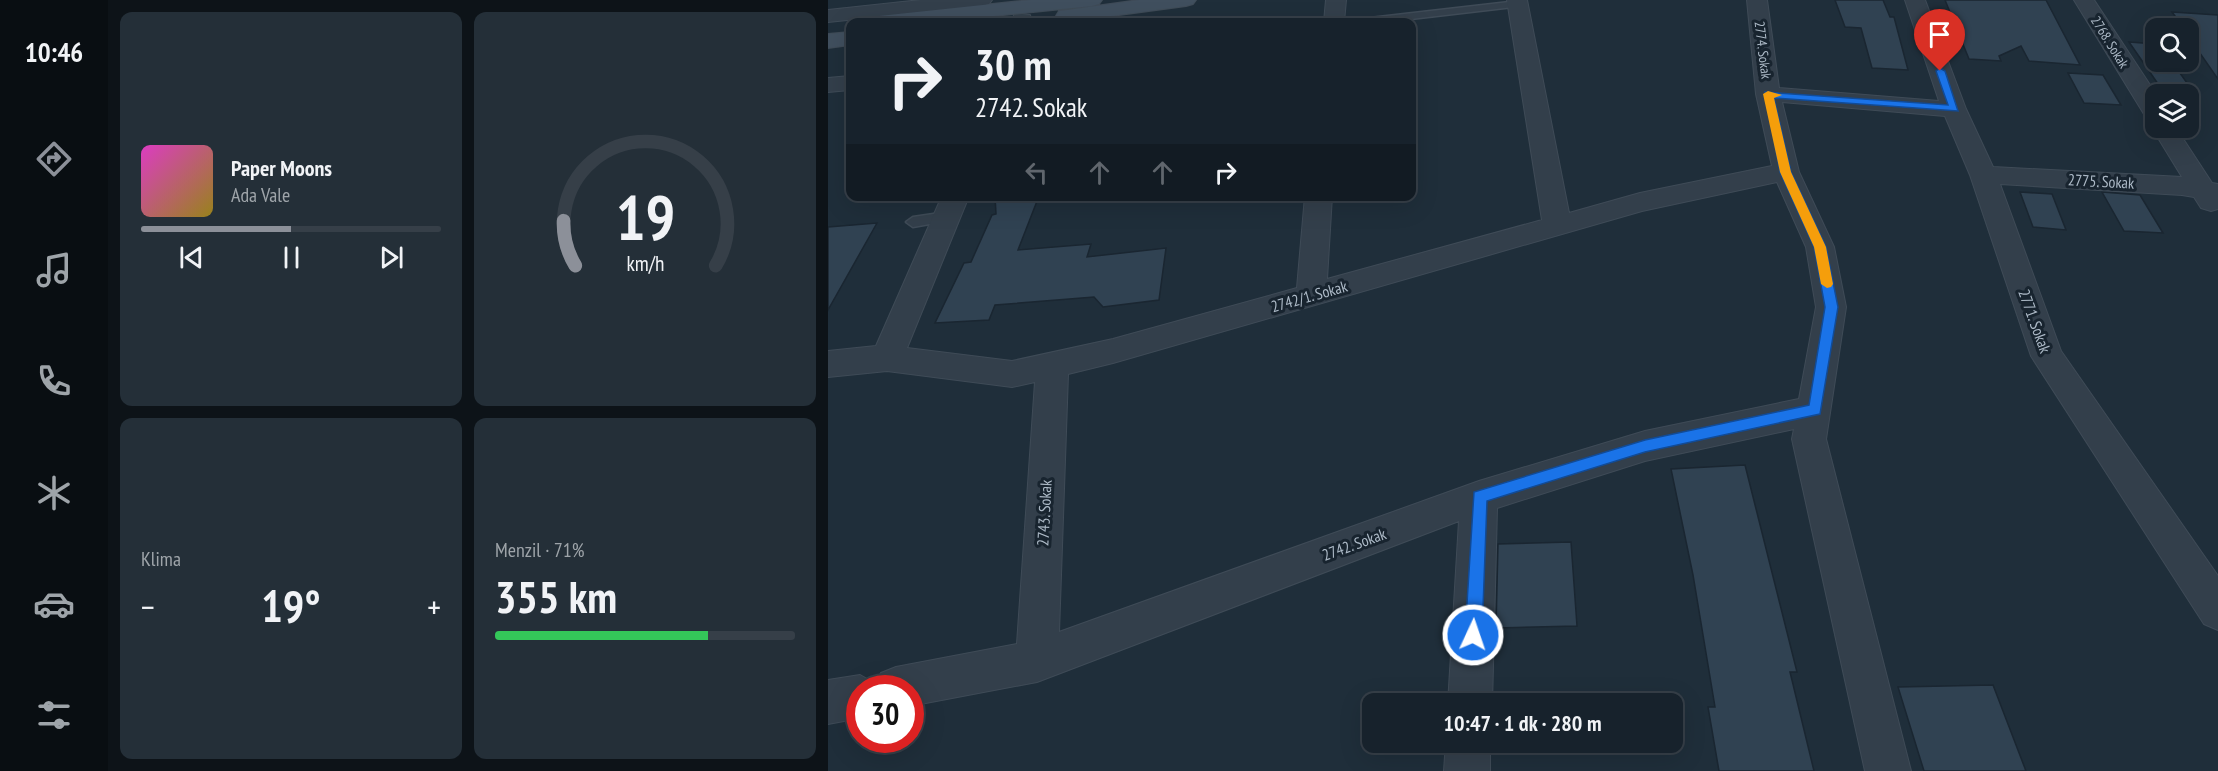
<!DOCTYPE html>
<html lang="tr">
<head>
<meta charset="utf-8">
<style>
	:root { --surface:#17222c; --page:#242f38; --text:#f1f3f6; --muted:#9ea4a9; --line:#363f48; --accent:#8c9099 }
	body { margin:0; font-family:"PT Sans Narrow",sans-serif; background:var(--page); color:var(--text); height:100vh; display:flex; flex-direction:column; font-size:22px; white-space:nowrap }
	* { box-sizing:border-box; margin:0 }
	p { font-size:20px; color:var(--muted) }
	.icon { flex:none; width:33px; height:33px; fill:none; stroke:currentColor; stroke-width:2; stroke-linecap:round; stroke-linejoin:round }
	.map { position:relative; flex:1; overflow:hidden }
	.details { display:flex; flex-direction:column; gap:12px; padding:12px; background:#0d1318; width:720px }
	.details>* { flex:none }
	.top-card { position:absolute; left:18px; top:18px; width:570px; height:183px; border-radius:12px; box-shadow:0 6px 24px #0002,0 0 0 2px var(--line); background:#17222c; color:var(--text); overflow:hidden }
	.buttons { position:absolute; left:1317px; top:18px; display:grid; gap:12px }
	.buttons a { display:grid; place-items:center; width:54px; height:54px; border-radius:12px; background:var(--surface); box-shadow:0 6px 24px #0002,0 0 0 2px var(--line); font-size:30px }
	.speed { position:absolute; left:18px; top:675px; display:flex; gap:12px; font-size:30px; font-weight:700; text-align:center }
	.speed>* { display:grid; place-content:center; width:78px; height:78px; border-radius:50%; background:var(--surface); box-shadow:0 6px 24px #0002,0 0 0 2px var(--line); line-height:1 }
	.speed .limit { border:9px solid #d22; background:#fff; color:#111 }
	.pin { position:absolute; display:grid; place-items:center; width:51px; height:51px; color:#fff; margin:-62px -26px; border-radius:50% 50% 50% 0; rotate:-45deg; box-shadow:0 0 6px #0007 }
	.pin .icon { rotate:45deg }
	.me { position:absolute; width:66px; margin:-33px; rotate:3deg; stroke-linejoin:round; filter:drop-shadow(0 0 4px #0008) }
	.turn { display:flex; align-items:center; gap:21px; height:126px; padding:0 30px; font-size:27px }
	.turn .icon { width:78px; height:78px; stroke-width:2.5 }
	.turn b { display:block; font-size:42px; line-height:51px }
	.lanes { display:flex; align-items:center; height:57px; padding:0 30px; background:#0003; justify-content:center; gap:30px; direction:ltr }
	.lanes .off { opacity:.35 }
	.big { font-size:45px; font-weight:800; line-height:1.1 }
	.details .widget { flex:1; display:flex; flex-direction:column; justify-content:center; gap:9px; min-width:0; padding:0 21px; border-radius:12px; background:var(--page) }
	.details .dial { align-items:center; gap:0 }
	.dial svg { height:156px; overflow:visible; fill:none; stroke:var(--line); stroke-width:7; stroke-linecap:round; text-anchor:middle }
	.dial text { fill:var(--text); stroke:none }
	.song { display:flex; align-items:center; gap:18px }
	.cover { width:72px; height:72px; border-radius:9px; background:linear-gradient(135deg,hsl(310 70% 55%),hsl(50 70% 35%)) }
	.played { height:6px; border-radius:3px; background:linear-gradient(90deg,var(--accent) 50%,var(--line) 50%) }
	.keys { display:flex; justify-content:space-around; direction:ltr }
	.heat { display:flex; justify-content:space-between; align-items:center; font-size:33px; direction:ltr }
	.charge { height:9px; border-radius:4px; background:linear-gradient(90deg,#34c759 71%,var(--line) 0) }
	.details .tiles { flex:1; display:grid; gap:12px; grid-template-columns:repeat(2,1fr) }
	.trip { position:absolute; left:534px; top:693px; width:321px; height:60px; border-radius:12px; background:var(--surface); box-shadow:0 6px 24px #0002,0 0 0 2px var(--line); font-weight:800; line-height:60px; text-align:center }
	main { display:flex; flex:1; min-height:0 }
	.tab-bar { display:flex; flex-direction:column; width:108px; justify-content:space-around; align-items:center; background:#090e12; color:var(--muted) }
	.tab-bar .icon { width:42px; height:42px }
	.tab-bar .on { color:var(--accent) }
	.tab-bar b { font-size:27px; color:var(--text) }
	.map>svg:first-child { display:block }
</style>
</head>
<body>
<main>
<nav class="tab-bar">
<b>10:46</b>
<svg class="icon on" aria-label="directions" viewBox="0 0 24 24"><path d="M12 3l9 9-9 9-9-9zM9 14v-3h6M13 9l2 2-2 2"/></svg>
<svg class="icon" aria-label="music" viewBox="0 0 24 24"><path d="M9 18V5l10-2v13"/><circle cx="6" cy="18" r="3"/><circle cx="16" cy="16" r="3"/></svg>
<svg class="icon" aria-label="phone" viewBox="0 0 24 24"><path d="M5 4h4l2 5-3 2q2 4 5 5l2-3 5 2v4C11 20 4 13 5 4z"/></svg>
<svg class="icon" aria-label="climate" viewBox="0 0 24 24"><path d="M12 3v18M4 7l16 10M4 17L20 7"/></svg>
<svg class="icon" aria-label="car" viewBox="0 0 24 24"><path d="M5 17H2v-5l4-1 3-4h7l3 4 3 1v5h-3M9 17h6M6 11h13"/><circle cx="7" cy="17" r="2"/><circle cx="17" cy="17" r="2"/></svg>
<svg class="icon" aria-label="filters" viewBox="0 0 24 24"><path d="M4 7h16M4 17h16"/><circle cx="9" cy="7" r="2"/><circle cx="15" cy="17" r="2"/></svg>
</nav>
<section class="details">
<div class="tiles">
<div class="widget">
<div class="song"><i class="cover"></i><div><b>Paper Moons</b><p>Ada Vale</p></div></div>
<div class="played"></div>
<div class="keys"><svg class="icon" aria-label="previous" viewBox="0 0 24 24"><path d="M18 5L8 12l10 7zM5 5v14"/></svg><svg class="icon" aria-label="pause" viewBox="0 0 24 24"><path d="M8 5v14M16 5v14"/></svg><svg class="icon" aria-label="next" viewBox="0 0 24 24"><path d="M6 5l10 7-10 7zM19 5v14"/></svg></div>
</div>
<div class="widget dial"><svg viewBox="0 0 100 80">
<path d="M14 69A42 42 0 1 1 86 69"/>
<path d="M14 69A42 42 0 0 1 8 46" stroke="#8c9099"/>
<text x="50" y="56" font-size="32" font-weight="700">19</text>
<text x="50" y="72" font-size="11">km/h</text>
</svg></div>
<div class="widget"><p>Klima</p>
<div class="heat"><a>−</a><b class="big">19°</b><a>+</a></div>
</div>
<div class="widget"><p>Menzil · 71%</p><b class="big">355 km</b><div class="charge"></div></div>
</div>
</section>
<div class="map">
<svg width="1390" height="771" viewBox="0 0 1390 771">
	<rect width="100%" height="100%" fill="#1f2e3a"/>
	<path fill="#304252" stroke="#1a2631" stroke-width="1.5" d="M1007,0H1055L1062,17H1066L1080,70L1044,68L1033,28L1017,27Z
		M1117,0H1218L1252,65L1201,61L1193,46L1171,56L1173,61L1141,59Z
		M1344,12L1390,15V79L1360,36V28H1356Z
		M1301,42L1328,44V62H1352L1357,69H1349L1367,94H1337Z
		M1240,73L1275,75L1293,105L1256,103Z
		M1192,192L1224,194L1238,230L1205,227Z
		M1274,192L1312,195L1335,233L1296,231Z
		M167,196H211L190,250L263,244L259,257L338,248L331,300L275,307L266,297L167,305L161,320L107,323L136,263L143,262L164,215L168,214Z
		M49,223L0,310V227Z
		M917,465L969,672H962L986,771H891L880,707H887L865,575L843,469Z
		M743,542L749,626L668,628L670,544Z
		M1165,685L1198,771H1096L1070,687Z"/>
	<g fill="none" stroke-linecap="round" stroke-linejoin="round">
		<defs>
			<path id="service" d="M690,1L694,2V6L557,22H528L533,19Z
				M119,212L126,217L124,220L85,227L78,222L85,217Z"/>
			<path id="minor" d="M93,0H164L161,4L154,6L0,22V10Z
				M498,0H518L516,22H496Z
				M679,0H699L741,213L812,193L944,166L928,94L919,0H939L951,88L1111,101L1077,0H1097L1138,109L1165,167L1354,177L1324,128L1328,123V128H1348L1384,183L1390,184V209L1383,211L1373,208L1366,197L1354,195L1172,184L1233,351L1390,576V630L1376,624L1203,356L1142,175L1117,116L954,102L971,172L1006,247L1018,307L998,439L1083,771H1037L964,439L966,429L817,461L669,508L664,704H620L631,521L209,682L82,706V688H32V718L0,724V680L32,675L48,684L53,673L68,667L189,644L207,382L184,387L59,371L0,377V351L48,346L114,196H141L79,348L184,361L285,339L469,288L477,196H504L499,279L714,220ZM949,182L978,247L988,307L971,399L817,431L651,481L231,632L240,374L285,363L814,211Z
				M1246,0H1266L1328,94V121L1319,119L1316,114Z
				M194,14L202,15L204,22H184L186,15Z
				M22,76V90L0,92V78Z
				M618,742H662V771H616Z"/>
			<path id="secondary" d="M203,0H274L271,4L264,6L108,22H40L43,17L51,16Z
				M311,0H368L365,4L358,6L239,22L231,21L228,16L231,11L239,10Z
				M22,32V45L0,48V34Z"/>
		</defs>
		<use href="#service" stroke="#3f4b57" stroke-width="3"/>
		<use href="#minor" stroke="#3f4b57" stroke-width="2"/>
		<use href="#secondary" stroke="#3f4b57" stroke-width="2"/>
		<use href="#service" fill="#333f4b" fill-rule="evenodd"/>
		<use href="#minor" fill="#333f4b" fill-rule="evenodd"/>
		<use href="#secondary" fill="#404f5e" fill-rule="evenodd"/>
	</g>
	<path fill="#1a73e8" stroke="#114b97" stroke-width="1.5" d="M1112,68L1117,71L1130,111L946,98L963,172L998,247L1010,307L992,414L817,452L659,501L654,635L651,641L645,643L639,641L637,635L646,492L817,440L981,405L997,307L986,247L952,172L937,92L1120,105L1108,71Z"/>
	<path fill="#f59e0b" d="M940,91L954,95L946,98L963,172L998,247L1005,284L1003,287L999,288L993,284L986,247L952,172L935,94Z"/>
	<g text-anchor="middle" stroke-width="6" stroke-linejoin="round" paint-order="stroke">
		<g font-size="14" fill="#adbac7" stroke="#18242f">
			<text transform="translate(1282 42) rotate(58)" y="5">2768. Sokak</text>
			<text transform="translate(935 50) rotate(83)" y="5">2774. Sokak</text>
		</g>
		<g font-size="16" fill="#adbac7" stroke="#18242f">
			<text transform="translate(1273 181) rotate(3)" y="6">2775. Sokak</text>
			<text transform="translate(481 296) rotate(-16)" y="6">2742/1. Sokak</text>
			<text transform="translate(1207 321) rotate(70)" y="6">2771. Sokak</text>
			<text transform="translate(216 513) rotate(-87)" y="6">2743. Sokak</text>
			<text transform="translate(526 544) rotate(-20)" y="6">2742. Sokak</text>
		</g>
	</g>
</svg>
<div class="buttons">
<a><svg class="icon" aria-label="search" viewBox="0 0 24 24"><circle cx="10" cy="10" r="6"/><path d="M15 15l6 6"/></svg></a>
<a><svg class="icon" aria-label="layers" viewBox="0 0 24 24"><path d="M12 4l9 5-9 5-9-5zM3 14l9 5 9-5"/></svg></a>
</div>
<div class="speed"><div class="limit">30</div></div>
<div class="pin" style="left:1112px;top:71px;background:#d93025"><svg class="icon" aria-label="arrive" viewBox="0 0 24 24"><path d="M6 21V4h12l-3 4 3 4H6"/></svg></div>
<svg class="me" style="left:645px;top:635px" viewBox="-20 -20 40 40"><circle r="17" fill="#1a73e8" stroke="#fff" stroke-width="3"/><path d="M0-11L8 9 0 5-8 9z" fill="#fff"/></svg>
<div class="trip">10:47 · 1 dk · 280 m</div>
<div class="top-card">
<div class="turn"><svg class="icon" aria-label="right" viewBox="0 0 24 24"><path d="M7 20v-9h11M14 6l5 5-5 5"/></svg><div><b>30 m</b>2742. Sokak</div></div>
<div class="lanes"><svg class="icon off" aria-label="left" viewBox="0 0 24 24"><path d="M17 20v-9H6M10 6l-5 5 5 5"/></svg><svg class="icon off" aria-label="ahead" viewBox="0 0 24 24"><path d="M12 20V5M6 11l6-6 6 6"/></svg><svg class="icon off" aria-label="ahead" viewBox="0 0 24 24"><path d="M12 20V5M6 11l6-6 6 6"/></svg><svg class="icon" aria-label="right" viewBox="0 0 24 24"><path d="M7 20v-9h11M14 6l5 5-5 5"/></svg></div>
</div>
</div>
</main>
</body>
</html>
